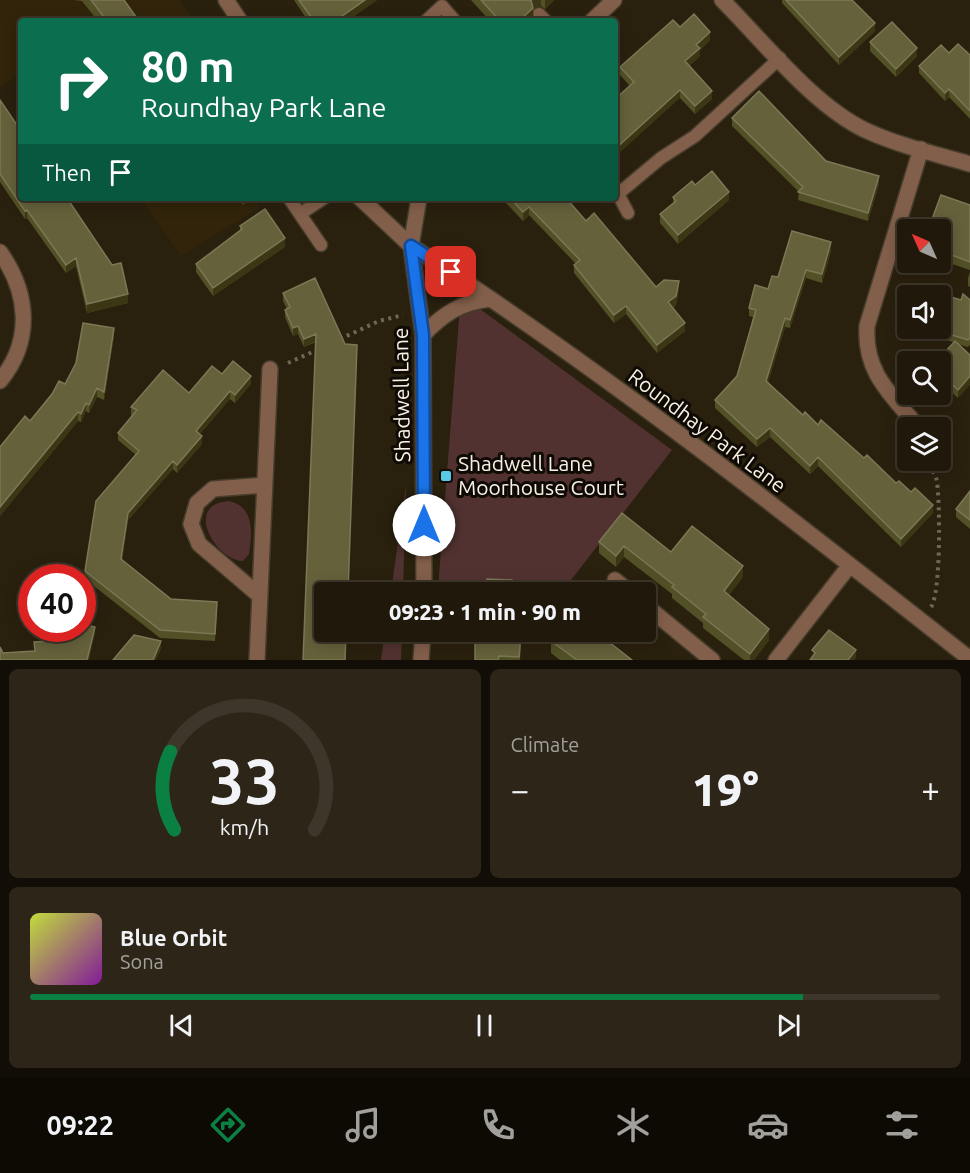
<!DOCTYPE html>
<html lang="en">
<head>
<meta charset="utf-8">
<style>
	:root { --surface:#20180a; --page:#2d2518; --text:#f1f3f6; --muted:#a2a09c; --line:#3d372b; --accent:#0b8043 }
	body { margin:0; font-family:Ubuntu,sans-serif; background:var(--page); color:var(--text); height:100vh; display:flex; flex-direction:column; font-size:22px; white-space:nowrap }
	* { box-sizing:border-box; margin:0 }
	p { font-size:20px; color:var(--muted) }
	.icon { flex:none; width:33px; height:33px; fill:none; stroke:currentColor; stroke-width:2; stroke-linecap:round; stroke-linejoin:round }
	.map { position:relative; height:660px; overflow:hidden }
	.panel { display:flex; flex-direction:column; gap:9px; padding:9px; background:#120d06; flex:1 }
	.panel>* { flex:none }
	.hud { position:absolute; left:18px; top:18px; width:600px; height:183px; border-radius:6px; box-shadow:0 3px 15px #0003,0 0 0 2px var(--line); background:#0b6e4f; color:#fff; overflow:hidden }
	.needle { width:39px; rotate:315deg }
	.fabs { position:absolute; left:897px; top:219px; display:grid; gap:12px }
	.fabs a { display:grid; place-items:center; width:54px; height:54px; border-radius:6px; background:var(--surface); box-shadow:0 3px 15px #0003,0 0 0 2px var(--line); font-size:30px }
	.speed { position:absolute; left:18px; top:564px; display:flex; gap:12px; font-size:30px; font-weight:700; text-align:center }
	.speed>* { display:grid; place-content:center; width:78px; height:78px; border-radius:50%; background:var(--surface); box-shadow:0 3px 15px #0003,0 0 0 2px var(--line); line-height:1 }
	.speed .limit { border:9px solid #d22; background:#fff; color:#111 }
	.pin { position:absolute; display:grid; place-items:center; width:51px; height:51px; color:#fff; margin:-26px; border-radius:12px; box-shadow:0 3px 9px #0006 }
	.me { position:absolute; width:66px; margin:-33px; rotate:0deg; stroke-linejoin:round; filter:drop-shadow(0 0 4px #0008) }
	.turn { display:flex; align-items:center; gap:21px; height:126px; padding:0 24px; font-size:27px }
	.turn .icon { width:78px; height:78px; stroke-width:2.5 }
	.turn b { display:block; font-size:42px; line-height:51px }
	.then { display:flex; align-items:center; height:57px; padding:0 24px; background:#0003; gap:12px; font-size:22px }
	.big { font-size:45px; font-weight:800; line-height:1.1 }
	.panel .widget { flex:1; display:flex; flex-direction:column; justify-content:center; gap:9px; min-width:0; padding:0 21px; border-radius:9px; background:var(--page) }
	.panel .dial { align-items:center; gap:0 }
	.dial svg { height:156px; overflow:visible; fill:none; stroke:var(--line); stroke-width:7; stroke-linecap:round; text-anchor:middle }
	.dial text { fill:var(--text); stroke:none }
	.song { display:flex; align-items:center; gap:18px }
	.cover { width:72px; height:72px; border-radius:9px; background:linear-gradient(135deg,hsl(70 70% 55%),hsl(290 70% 35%)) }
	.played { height:6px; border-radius:3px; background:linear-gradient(90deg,var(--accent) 85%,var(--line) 85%) }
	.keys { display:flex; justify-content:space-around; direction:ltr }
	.heat { display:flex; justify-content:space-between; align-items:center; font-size:33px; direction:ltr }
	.panel .tiles { flex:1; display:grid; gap:9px; grid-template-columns:1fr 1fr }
	.widget:last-child { grid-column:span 2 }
	.trip { position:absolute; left:314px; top:582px; width:342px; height:60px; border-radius:6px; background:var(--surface); box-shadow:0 3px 15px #0003,0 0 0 2px var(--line); font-weight:800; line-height:60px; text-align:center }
	.menu { display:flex; height:96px; justify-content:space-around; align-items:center; background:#0d0a04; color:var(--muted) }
	.menu .icon { width:42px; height:42px }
	.menu .selected { color:var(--accent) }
	.menu b { font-size:27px; color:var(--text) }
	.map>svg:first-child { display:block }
</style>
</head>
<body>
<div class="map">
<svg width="970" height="660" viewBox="0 0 970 660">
	<rect width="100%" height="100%" fill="#2a200e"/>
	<path fill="#31240b" d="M0,0H179L194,21H21V72L0,88Z
		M141,198H254L259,208L181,256Z"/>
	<path fill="#513230" d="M465,298L672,450L564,589L438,588L460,306Z
		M406,485L403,592H391Z
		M229,501C255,507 252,533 249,554L243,561C215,560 183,504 229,501Z
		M385,632H402L401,660H381Z"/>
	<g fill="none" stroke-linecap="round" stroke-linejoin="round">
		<defs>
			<path id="service" d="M539,14L546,21
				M426,21L442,6L455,21
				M615,192L618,194L661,158L695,136L780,58
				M618,194L628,213
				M289,198L321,245
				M300,214L324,198"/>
			<path id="minor" d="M722,0C763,41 813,105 865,130C897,145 935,154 970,164
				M411,246C606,372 788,516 970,659
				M0,252C29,293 33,341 0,381
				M919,428C891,394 864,373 867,326L921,149
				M615,580L630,592
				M260,596L199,544L191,524L197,503L213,489L265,485
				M645,605L712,660
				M257,660L270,369
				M776,660L850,565"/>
			<path id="tertiary" d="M226,0L240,21
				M592,21L614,0
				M360,198L411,246
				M419,198L411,246L423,335L424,592
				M423,335C443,314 461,302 491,299
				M421,660L423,632"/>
		</defs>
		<use href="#service" stroke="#473d2c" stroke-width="15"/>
		<use href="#minor" stroke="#473d2c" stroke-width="18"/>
		<use href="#tertiary" stroke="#473d2c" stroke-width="18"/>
		<path stroke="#6f6656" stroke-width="4" stroke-dasharray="3 4.5" stroke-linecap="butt" d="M340,339L379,321L403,315
			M288,363L319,349
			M931,607C941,594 940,502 937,482C936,474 930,470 931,460"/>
		<use href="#service" stroke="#825f4a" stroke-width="12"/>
		<use href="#minor" stroke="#825f4a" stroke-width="15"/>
		<use href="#tertiary" stroke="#825f4a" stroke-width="15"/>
	</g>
	<path fill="#525026" d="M74,0H124L98,21L82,1Z
		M294,0H377L347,21H308Z
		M471,0H554L545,9L541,6L534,8L533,20L532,21H490Z
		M782,0H852L875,31L839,65L782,3Z
		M680,27L710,40L700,50V56L689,66L712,99L695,114L680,98L630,86L620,75V67Z
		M870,42L917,56L896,77L870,51Z
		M949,53L970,55V119L949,97L945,101L919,73V66Z
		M0,100L128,303L87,313L76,266L66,273L27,218L25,219L0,182Z
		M732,118L879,184L868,221L798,200L799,192L732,126Z
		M695,185L729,200L678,244L660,223V214L673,203V197Z
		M238,198H253L243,205Z
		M506,198H566L586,221L656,287L679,289L676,305L673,308L685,331L657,353L626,314L614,323L574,273V265L576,264L529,215L523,221L506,203Z
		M970,205V270L949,263V255L940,251V230Z
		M240,226L285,247L213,296L196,272V264L240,230Z
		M831,251L822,283L806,278L790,328L785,327L768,382L803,415L818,425L864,458L896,483L933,513L901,547L818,466L810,474L770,437L757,447L715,408V400L737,376L753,317L749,316V308L778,277Z
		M970,272V287L968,286V278Z
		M283,293L316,342L304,347L298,334L293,336L285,317V310L287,309L283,301Z
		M961,300H970V345L968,347L957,344L970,355L958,398L940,382V362L953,342L904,328V321L908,308V328H940Z
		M114,336L104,400L97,397L89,413L86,411L81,422L78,421L0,516V447L30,421Z
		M222,374L251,384L235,403L230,399L199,435L202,444L177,473L173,469L128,520L122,560L171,599L217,610L215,641L160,638L85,579V571L136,455L118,440V433L133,416L131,415V407L189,393Z
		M970,491V529L956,517V509Z
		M599,542L671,552L743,577L729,595L769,640L754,660H744L703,628V623L672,598V594L624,557L616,567L599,553Z
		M455,632H510V633L521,645L520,660H475V642L455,641Z
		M551,641L632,660H560L551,653Z"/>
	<path fill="#3b3614" d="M365,0H377L347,21H335Z
		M531,0H541V6L533,9V20L532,21H519Z
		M545,0H554L545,9Z
		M875,23V31L839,65V57Z
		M710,32V40L700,50V56L685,69V61L696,45Z
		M917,48V56L896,77V69Z
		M949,89V97L945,101V93Z
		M680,90V98L615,157V149Z
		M712,91V99L695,114V106Z
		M879,176V184L868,221V213Z
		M729,192V200L678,244V235Z
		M243,198H253L243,205Z
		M529,207V215L523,221V212Z
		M27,210V218L25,219V211Z
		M285,238V247L213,296V288Z
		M831,242V251L822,283V274Z
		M76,258V266L66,273V265Z
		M806,270V278L790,328V320Z
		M679,281V289L676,305L668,311V302Z
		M128,294V303L87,313V304Z
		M626,306V314L614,323V315Z
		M785,318V327L766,389V381Z
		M685,323V331L657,353V345Z
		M298,326V334L293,336V328Z
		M114,328V336L104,400V392Z
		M316,334V341L304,347V339Z
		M251,376V384L235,403V395Z
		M970,376V385L958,398V390Z
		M97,388V397L89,413V405Z
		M230,391V399L196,439V431Z
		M86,403V411L81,422V414Z
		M78,412V421L0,516V507Z
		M770,428V437L757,447V439Z
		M202,436V444L177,473V465Z
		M818,457V466L810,474V466Z
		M173,461V469L128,520L121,567V559L128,513Z
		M933,505V513L901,547V539Z
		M624,546V557L616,567V556Z
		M743,566V577L724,602V591Z
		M95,627V634L89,660H87Z
		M769,629V640L754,660H750V654Z
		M161,641V649L156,660H153Z
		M856,650V658L854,660H848Z"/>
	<path fill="#64613b" stroke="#7b7856" stroke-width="1.5" d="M91,0H124L139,21H98L104,17Z
		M299,0H365L335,21H314Z
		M481,0H531L533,8L519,21H500Z
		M786,0H852L875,23L839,57Z
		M694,14L710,32L696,45L700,48L685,61L712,91L695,106L680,90L615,149V99L634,82L620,67L673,20L680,27Z
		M892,22L917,48L896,69L870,42Z
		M958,44L970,55V111L949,89L945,93L919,66L941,45L949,53Z
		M759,91L826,161L879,176L868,213L798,192L803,187L732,118Z
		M0,100L21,131V198H67L112,265L121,263L128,294L87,304L76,258L66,265L27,210L25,211L0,174Z
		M712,171L729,192L678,235L660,214L676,201L673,197L692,181L695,185Z
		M941,195L970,205V262L949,254L952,247L940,243V230H928Z
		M510,198H566L586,221L594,213L656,287L664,280L679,281L676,296L668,302L685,323L657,345L626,306L614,315L574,265L580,260L529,207L523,212Z
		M265,209L285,238L213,288L196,264L242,229L240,226Z
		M792,231L831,242L822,274L806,270L790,320L785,318L766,381L803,415L805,412L818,425L821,420L864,458L867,455L896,483L899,481L911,492L915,488L933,505L901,539L818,457L810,466L770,428L757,439L715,400L737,376L756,310L749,308L755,285L768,289L772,276L778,277Z
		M315,278L345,344L357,345L348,592H324V632H346L345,660H303L316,334L304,339L298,326L293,328L285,310L290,307L283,293Z
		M914,286L961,300L963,294L970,300V338L968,340L929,328H940V296H911Z
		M908,308V322L904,321Z
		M83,323L114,328L104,392L97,388L89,405L86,403L81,414L78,412L0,507V447L25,416L30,421L52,394L59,381L65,384L76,363Z
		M955,341L970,355V376L958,390L940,373V362H936Z
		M233,361L251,376L235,395L230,391L196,431L202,436L177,465L173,461L128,513L121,559L171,599L217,602L215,634L160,630L85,571L96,501L139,451L118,433L137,410L131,407L163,370L189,393L212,366L222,374Z
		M970,491V520L956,509Z
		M622,513L671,552L692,526L743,566L724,591L769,629L750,654L703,617L706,614L672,587L674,585L624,546L616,556L599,542Z
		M487,579L512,580L511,592H486Z
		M82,624L95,627L87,660H0V647L3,653L35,651L34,642L68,640L70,628H82Z
		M829,630L856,650L848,660H810L815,653L812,650Z
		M475,632H509V633H521L519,657L499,656L498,660H475Z
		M559,632H596L632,660H577L551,641Z
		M134,635L161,641L153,660H113Z"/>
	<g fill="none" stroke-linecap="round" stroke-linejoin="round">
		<defs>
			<path id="route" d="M424,525L423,335L411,246L451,272"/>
		</defs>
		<use href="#route" stroke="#114b97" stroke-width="15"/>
		<use href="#route" stroke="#1a73e8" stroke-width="10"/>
	</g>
	<rect fill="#59c8e4" stroke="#0f0a04" stroke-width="2" x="440" y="470" width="12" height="12" rx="3"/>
	<g text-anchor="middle" stroke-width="6" stroke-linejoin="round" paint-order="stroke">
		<g font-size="21" fill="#f8f1e5" stroke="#0f0a04">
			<text transform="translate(402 395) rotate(-91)" y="7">Shadwell Lane</text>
			<text transform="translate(707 431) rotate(37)" y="7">Roundhay Park Lane</text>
		</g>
		<g font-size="21" fill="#f8f1e5" stroke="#0f0a04" text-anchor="start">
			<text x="458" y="471">Shadwell Lane<tspan x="458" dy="24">Moorhouse Court</tspan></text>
		</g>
	</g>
</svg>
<div class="fabs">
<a><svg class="needle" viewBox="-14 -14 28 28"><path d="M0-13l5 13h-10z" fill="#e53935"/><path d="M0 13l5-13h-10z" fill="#a2a09c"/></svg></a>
<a><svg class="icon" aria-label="sound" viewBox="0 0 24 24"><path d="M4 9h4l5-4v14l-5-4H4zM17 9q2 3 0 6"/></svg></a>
<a><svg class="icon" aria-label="search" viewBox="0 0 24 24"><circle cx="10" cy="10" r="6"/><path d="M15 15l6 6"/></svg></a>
<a><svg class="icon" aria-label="layers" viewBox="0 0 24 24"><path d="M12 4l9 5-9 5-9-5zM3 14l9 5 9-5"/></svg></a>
</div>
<div class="speed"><div class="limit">40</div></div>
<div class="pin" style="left:451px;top:272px;background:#d93025"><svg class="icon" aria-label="arrive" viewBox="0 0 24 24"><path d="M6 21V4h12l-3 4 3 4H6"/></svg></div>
<svg class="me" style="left:424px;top:525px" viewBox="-20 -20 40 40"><circle r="19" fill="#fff"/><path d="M0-13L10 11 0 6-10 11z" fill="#1a73e8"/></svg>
<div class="trip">09:23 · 1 min · 90 m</div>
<div class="hud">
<div class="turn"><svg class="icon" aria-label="right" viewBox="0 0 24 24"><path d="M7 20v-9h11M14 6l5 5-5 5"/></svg><div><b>80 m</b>Roundhay Park Lane</div></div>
<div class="then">Then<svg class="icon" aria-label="arrive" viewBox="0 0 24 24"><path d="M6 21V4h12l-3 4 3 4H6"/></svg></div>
</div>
</div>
<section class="panel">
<div class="tiles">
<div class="widget dial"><svg viewBox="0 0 100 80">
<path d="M14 69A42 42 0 1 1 86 69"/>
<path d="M14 69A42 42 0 0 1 12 29" stroke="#0b8043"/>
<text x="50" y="56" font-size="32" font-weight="700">33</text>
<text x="50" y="72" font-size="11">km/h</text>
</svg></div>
<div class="widget"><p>Climate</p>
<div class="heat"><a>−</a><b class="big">19°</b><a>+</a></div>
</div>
<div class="widget">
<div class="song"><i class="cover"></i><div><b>Blue Orbit</b><p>Sona</p></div></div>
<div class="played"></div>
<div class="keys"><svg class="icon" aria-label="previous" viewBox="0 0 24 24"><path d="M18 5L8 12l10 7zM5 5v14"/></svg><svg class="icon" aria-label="pause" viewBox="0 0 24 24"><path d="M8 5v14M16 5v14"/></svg><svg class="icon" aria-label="next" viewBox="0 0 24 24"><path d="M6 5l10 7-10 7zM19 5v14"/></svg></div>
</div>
</div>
</section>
<nav class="menu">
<b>09:22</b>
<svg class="icon selected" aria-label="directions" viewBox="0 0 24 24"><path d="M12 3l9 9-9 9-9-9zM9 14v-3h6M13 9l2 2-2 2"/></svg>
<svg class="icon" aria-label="music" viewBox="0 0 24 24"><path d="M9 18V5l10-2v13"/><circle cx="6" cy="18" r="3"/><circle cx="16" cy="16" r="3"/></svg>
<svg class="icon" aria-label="phone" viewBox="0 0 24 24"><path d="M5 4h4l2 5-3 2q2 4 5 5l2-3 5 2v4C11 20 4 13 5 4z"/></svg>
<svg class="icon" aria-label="climate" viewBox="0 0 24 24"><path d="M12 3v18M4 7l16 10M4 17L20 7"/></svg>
<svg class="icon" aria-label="car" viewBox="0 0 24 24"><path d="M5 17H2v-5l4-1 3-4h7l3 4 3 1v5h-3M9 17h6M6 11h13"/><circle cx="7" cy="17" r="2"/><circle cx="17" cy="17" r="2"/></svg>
<svg class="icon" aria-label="filters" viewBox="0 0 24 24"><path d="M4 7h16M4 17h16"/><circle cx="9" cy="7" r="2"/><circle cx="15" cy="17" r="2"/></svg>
</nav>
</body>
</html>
